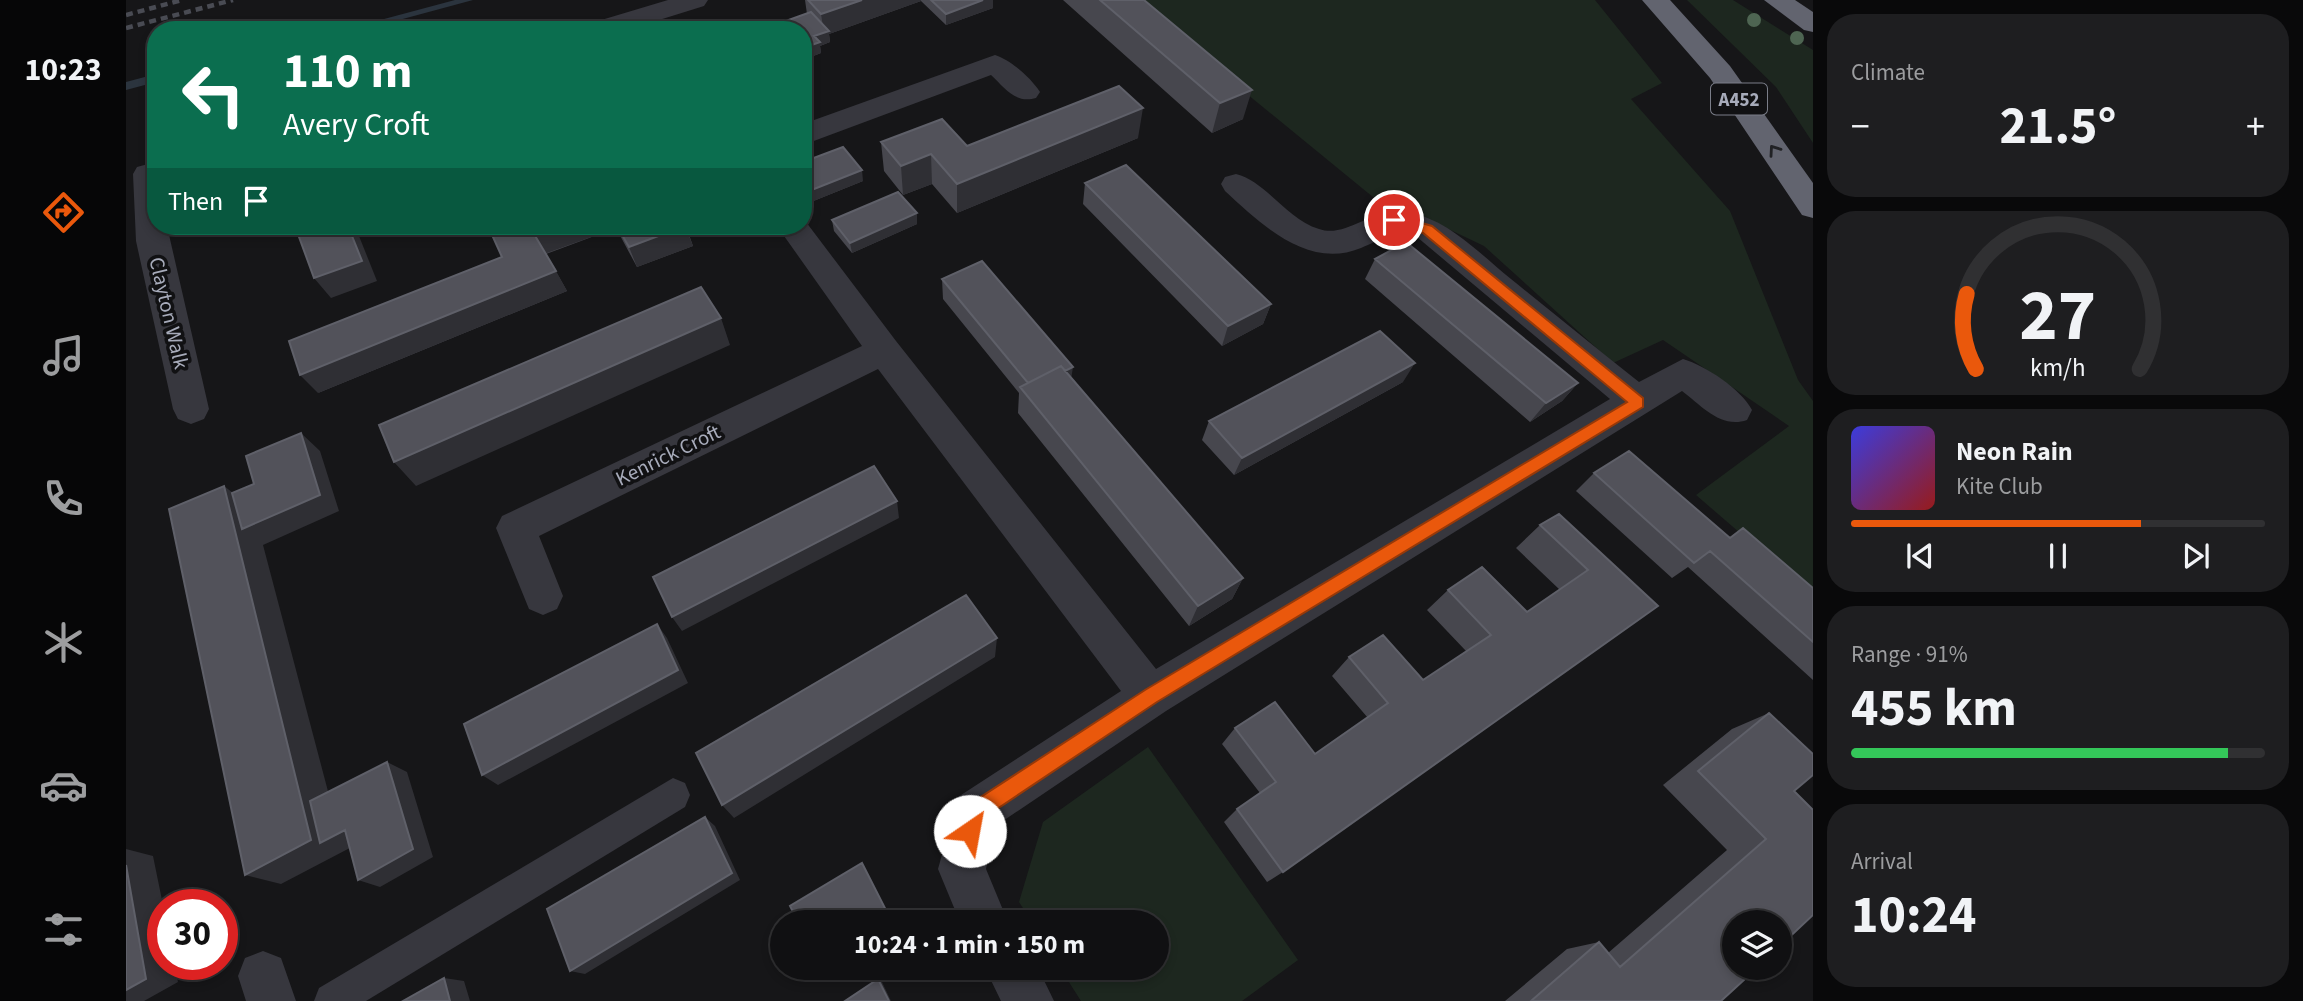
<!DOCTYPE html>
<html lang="en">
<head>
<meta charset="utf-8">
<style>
	:root { --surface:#101012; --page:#1e1e20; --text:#f1f3f6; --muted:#9c9d9f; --line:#303032; --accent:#ea580c }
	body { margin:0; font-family:"Source Sans 3",sans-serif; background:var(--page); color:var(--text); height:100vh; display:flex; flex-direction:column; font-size:26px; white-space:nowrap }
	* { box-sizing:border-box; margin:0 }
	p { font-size:23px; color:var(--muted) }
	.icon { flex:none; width:38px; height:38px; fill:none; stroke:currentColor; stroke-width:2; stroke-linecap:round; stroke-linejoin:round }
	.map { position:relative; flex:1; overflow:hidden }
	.drawer { display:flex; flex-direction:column; gap:14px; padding:14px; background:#09090a; width:490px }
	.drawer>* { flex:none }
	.guide { position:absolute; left:21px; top:21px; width:665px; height:214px; border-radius:28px; box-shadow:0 4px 10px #0003,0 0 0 2px var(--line); background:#0b6e4f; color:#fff; overflow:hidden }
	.buttons { position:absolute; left:1596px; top:910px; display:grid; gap:14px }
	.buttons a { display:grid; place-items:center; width:70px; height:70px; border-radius:50%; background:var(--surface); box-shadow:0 4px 10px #0003,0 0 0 2px var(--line); font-size:35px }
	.speed { position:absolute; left:21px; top:889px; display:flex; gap:14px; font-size:35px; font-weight:700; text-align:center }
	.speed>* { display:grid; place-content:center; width:91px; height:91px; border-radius:50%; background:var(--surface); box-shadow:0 4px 10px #0003,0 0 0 2px var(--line); line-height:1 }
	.speed .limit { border:10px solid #d22; background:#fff; color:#111 }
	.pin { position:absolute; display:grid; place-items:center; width:60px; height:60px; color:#fff; margin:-30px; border:4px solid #fff; border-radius:50%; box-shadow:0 2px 7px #0007 }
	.me { position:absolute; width:77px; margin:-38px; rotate:33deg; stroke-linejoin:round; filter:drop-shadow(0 0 5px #0008) }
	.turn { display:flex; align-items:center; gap:24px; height:147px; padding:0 21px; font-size:32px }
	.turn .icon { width:91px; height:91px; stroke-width:2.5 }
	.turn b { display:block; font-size:49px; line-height:60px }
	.then { display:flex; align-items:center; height:66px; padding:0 21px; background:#0003; gap:14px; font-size:26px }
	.big { font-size:52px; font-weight:700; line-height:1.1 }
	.drawer .widget { flex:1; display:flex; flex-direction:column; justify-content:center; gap:10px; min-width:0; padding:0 24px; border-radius:28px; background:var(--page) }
	.drawer .dial { align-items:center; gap:0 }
	.dial svg { height:182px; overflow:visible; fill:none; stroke:var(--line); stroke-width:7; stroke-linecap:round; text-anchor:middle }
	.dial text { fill:var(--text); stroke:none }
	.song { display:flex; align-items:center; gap:21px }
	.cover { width:84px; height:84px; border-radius:10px; background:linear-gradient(135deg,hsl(240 70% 55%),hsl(0 70% 35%)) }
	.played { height:7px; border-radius:4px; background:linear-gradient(90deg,var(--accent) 70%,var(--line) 70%) }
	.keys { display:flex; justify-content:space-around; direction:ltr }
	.heat { display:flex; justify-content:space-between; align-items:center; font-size:38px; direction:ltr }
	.charge { height:10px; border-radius:5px; background:linear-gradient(90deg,#34c759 91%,var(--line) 0) }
	.trip { position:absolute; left:644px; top:910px; width:399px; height:70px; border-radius:35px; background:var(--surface); box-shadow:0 4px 10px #0003,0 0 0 2px var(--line); font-weight:700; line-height:70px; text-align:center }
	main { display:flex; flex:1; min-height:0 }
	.tab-bar { display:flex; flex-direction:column; width:126px; justify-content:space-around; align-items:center; background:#060607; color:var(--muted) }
	.tab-bar .icon { width:49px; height:49px }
	.tab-bar .active { color:var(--accent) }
	.tab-bar b { font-size:32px; color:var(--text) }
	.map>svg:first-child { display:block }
</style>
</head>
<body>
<main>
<nav class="tab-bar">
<b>10:23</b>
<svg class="icon active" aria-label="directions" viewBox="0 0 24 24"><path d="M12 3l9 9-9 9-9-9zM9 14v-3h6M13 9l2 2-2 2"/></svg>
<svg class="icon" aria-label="music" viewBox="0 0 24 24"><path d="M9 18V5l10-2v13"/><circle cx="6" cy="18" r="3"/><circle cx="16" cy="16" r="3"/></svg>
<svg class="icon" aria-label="phone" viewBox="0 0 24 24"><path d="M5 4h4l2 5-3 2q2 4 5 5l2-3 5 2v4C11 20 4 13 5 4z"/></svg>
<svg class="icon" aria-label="climate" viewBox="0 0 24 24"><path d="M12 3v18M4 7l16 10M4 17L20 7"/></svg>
<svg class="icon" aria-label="car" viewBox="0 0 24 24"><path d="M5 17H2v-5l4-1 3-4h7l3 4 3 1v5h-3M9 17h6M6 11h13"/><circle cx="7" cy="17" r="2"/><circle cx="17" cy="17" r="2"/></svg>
<svg class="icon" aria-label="filters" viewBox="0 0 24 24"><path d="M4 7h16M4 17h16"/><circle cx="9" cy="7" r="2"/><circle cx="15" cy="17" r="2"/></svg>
</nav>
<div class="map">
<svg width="1687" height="1001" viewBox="0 0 1687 1001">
	<rect width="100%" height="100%" fill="#161618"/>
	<path fill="#1d271f" d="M1006,0H1469L1536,83L1505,99L1604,211L1672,380L1687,401V596L1570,495L1663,426L1537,340L1487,363L1358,246L1293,215L1264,211Z
		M1561,0H1607L1687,50V143L1650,87Z
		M1022,747L1172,960L1116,1001H955L934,968H1031V922H906L893,902L917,822Z"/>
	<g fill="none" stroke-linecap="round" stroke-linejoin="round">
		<path fill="#2b343e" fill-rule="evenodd" d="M329,0H347L236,30H217Z
			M30,74V82L0,90V82Z"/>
		<path fill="#37373e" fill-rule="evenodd" d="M547,778L559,783L564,795L559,807L240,1001H188L193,988Z"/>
		<path fill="#37373e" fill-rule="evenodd" d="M542,0H582L578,6L501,30H459L462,24Z
			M869,55C885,60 905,78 914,92L910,98C889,104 879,88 865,75L677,145V124Z
			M22,164L30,166V226H41L83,409L78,419L65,424L52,419L47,409L10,241L7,174L11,167Z
			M1110,174C1141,182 1160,219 1193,229C1222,239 1246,204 1289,214C1326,223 1355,255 1385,279C1427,313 1470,348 1513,382L1557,359C1580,366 1615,389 1626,410L1621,420C1595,429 1576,406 1556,391L1040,711L868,827L860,869L882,922H834L812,869L832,797L995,691L752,369L413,536L437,596L431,609L417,615L403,609L370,528L376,516L736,346L651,226H677V218L770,341L1030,669L1484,399L1291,237C1262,230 1260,238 1235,248C1182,270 1136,225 1099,191L1095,184L1099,177Z
			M137,951L155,958L170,1001H120L112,976L119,958Z
			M859,968H912L928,1001H875Z"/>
		<path fill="#62646f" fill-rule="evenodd" d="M1516,0H1544L1604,66L1687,183V218L1676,215L1584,78Z
			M1638,0H1669L1687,12V32L1678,30Z"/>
		<path stroke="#494b53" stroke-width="4.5" stroke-dasharray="7 5" stroke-linecap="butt" d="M0,15L56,0
			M0,28L107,0"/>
	</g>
	<g fill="#4e6552">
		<circle cx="1628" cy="20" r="7"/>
		<circle cx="1671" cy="38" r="7"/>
	</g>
	<path fill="#47474e" d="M679,0H867V8L820,25L795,1L703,34L704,42L694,46L695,53L677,60V30H640V28L681,14Z
		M937,0H1018L1117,119L1086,133Z
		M1012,138L831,213L806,184L777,195L758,171L755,142L841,146Z
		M677,162L737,181L685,202L677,192Z
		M959,183L1145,304L1137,324L1096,346L957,204Z
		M791,213V224L726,253L708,231L706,220Z
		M362,226H560L567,246L511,267L490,228L420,254L441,291L192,393L376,257Z
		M1249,259L1452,383L1436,401L1404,422L1239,279Z
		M816,279L946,378L1117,578L1106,599L1063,626L892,413L893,393L817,299Z
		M1277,382L1108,475L1076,440L1083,421Z
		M1468,473L1603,538L1617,528L1687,588V680L1562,567L1546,578L1450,491Z
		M1414,525L1532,606L1157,872L1141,882L1098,822L1111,809L1134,793L1096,744L1109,728L1189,754L1242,718L1206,676L1223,657L1297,680L1340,651L1301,610L1322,590L1401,612L1434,590L1390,548Z
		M1643,713L1668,791L1595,1001H1379L1441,949L1473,942L1482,953L1601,850L1537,785L1606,729Z"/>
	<path fill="#2f2f34" d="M736,0H795V1L703,34L704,42L694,46L695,53L677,60V48L688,36L698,33L695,14Z
		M857,0H867V8L820,25V14Z
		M1126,90L1117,119L1086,133L1094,103Z
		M1017,108L1012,138L831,213V184Z
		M805,154L806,184L777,195L775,166Z
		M736,170L737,181L685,202L683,191Z
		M791,213V224L726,253L724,243Z
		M222,226H229L251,281L205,298L188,278Z
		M430,226H489L490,228L418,254L408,234Z
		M559,226L567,246L511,267L503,247Z
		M430,271L441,291L192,393L174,375Z
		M1145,304L1137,324L1096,346L1102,326Z
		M595,318L604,345L290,486L268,462Z
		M1289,363L1277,382L1108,475L1116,458Z
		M947,367L944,386L905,388Z
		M1452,383L1436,401L1404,422L1420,403Z
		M175,433L194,451L213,511L137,545L213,833L219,830L241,839L155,884L119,875L98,486L128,509Z
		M771,501L773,518L556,631L546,617Z
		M1117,578L1106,599L1063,626L1072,606Z
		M531,624L541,638L562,683L372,785L356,775Z
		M871,638L869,657L608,818L596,805Z
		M261,762L281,772L307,857L254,887L232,880Z
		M579,817L589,826L614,880L459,974L444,971Z
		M0,849L27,856L37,905V964H48L52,982L18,1001H0Z
		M706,968H717L701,978L695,974Z
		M318,978L338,981L344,1001H324Z
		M752,979L756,982L765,1001H763Z"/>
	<path fill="#52525a" stroke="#5f6069" stroke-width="2" d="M682,0H736L695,14Z
		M805,0H857L820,14Z
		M974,0H1018L1126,90L1094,103Z
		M685,12L703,31L688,36L694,42L677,48V30H641L640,28Z
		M993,86L1017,108L831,184L805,154L775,166L755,142L816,119L841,146Z
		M717,147L736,170L683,191L677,184V162Z
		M1000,165L1145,304L1102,326L959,183Z
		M772,192L791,213L724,243L706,220Z
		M169,226H222L236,261L188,278Z
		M362,226H430L408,234L430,271L174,375L163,341L376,257Z
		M491,226H559L503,247Z
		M1280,242L1452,383L1420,403L1249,259Z
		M856,261L947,367L939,371L935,366L902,383L816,279Z
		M575,287L595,318L268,462L253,425Z
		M1254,331L1289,363L1116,458L1083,421Z
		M935,366L1117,578L1072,606L894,387Z
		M175,433L194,495L116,529L106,493L128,484L120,456Z
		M1503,451L1604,538L1617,528L1687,588V642L1584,551L1568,563L1468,473Z
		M748,466L771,501L546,617L527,577Z
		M98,486L185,840L119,875L43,509Z
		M1433,514L1532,606L1157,872L1111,809L1150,782L1109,728L1149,702L1189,754L1262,703L1223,657L1257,635L1297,680L1365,635L1322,590L1356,567L1401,612L1462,570L1414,525Z
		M840,595L871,638L596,805L570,753Z
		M531,624L552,670L356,775L338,724Z
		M1643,713L1687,754V775L1668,791L1687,810V915L1654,946V922H1608V968H1631L1595,1001H1405L1473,942L1494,967L1640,839L1572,771Z
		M261,762L287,849L232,880L219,830L194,843L184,801Z
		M579,817L606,873L444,971L421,909Z
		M736,863L766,922H672L664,906Z
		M0,865L20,979L0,990Z
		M692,968H706L695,974Z
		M318,978L324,1001H277Z
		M752,979L763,1001H719Z"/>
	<defs><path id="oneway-chevron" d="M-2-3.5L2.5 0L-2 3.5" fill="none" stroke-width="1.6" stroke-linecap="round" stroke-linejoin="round" transform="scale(1.75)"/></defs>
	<use stroke="#212225" href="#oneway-chevron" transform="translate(1648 150) rotate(-125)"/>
	<path fill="#ea580c" stroke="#983908" stroke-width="2" d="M1268,215L1306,226L1517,398V407L1031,702L856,819L851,838L844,841L837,838L834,831L841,806L1019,690L1501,402L1297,233L1264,223V217Z"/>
	<g text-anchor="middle" stroke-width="7" stroke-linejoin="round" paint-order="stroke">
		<rect fill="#111113" stroke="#7a7d88" stroke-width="2" x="1585" y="83.5" width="56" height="31" rx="5"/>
		<g font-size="19" font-weight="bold" fill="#a7abba">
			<text x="1613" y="106">A452</text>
		</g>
		<g font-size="21" fill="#a7abba" stroke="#111113">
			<text transform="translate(43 313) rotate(77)" y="7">Clayton Walk</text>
			<text transform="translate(542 455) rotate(-26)" y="7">Kenrick Croft</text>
		</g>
	</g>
</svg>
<div class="buttons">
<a><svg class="icon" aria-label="layers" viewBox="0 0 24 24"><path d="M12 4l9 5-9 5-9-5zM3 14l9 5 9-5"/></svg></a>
</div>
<div class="speed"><div class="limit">30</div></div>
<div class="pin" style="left:1268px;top:220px;background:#d93025"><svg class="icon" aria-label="arrive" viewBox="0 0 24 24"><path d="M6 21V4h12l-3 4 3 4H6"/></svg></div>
<svg class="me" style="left:844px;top:831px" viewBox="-20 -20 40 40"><circle r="19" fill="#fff"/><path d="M0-13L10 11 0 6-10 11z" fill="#ea580c"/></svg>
<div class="trip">10:24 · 1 min · 150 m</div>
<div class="guide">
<div class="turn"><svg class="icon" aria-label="left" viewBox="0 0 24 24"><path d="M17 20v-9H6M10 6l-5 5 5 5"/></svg><div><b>110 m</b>Avery Croft</div></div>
<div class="then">Then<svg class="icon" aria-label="arrive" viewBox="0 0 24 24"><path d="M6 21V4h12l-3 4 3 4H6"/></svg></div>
</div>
</div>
<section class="drawer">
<div class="widget"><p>Climate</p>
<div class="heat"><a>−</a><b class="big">21.5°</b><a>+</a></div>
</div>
<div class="widget dial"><svg viewBox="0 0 100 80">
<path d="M14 69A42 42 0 1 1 86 69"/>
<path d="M14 69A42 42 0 0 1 10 36" stroke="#ea580c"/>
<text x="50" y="56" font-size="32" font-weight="700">27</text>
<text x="50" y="72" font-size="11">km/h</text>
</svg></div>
<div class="widget">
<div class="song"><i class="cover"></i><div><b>Neon Rain</b><p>Kite Club</p></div></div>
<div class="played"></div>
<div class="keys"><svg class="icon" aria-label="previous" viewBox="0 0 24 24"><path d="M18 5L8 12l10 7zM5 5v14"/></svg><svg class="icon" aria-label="pause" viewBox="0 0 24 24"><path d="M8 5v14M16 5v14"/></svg><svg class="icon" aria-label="next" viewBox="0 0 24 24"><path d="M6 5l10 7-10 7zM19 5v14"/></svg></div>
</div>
<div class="widget"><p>Range · 91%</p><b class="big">455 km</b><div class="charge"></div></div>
<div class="widget"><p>Arrival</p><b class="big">10:24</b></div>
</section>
</main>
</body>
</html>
